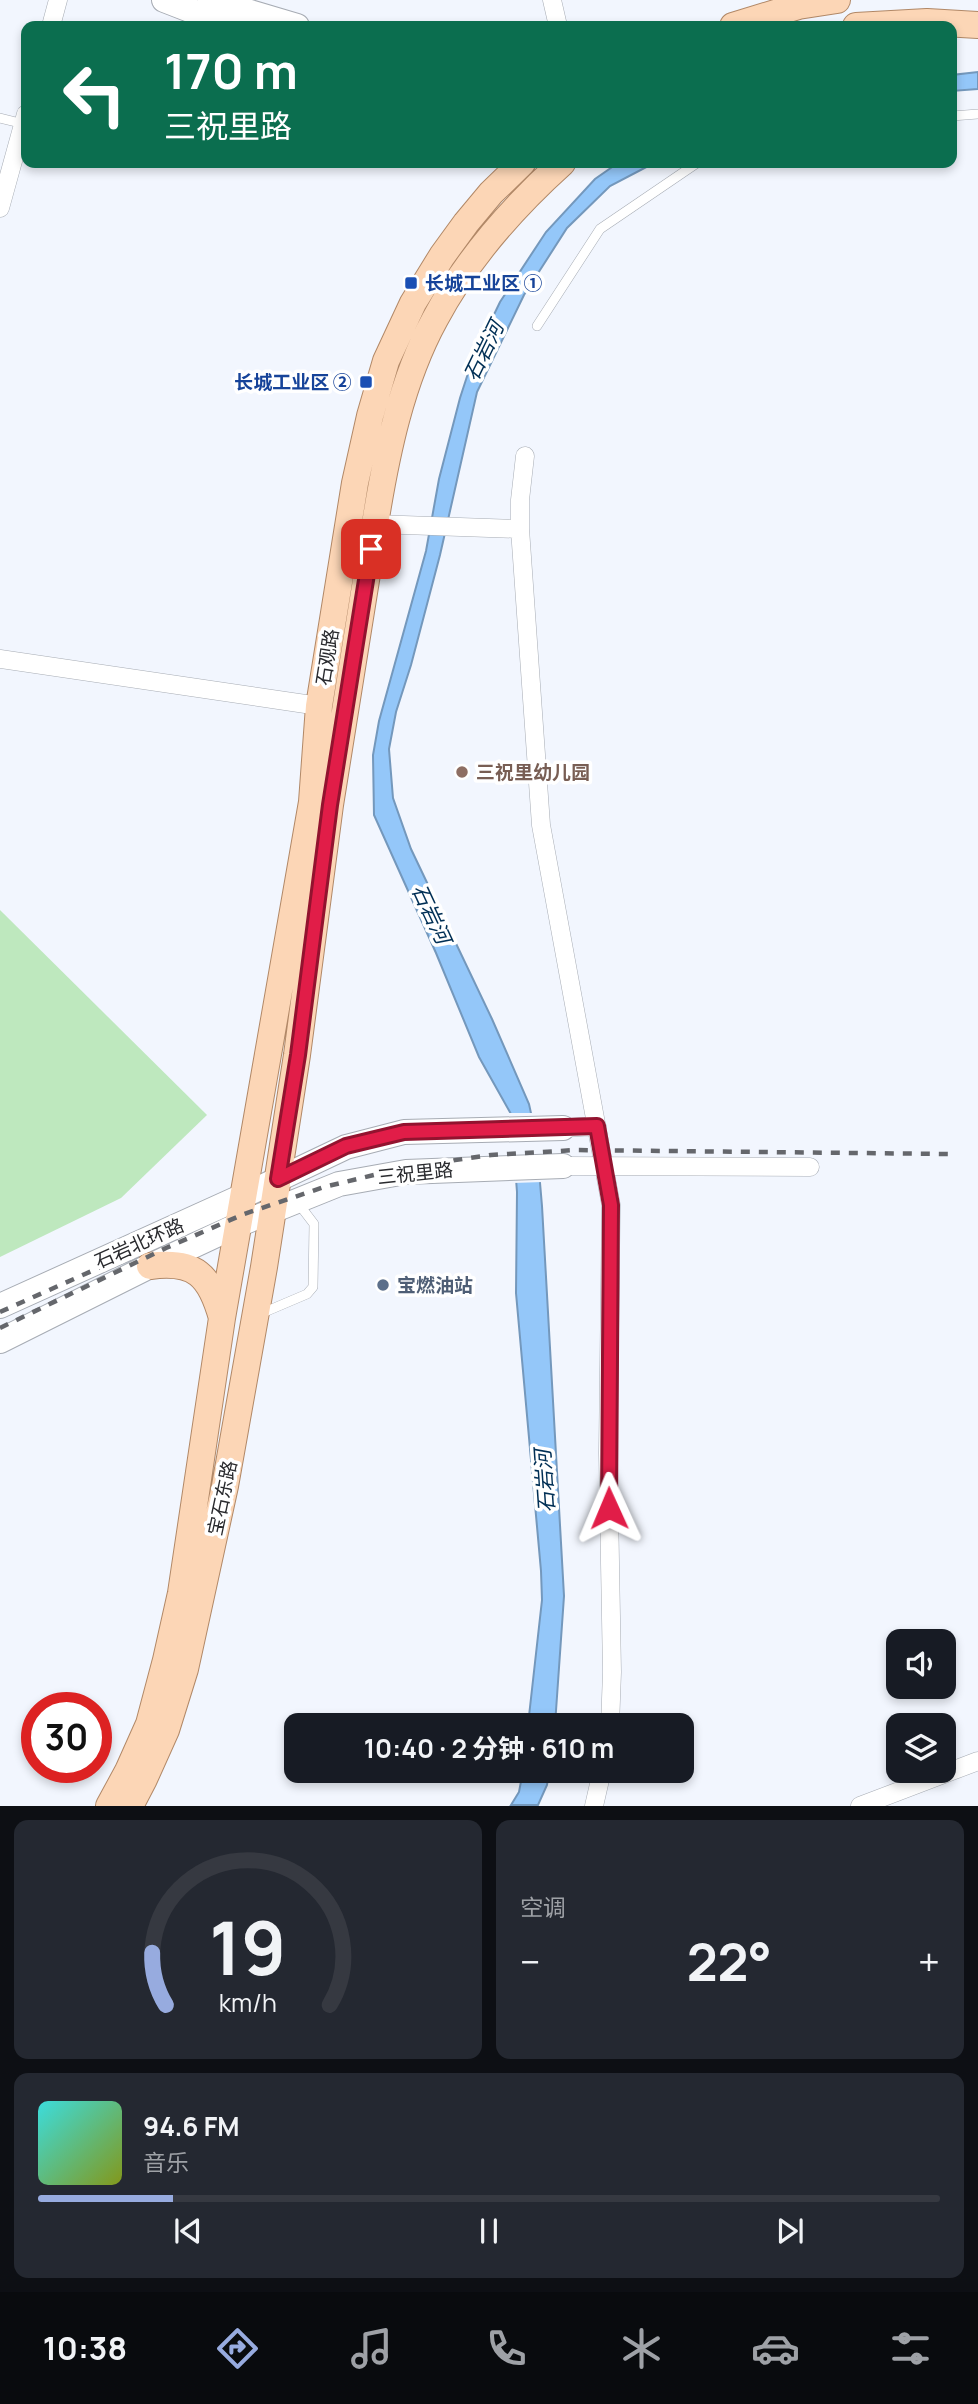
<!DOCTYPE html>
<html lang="zh">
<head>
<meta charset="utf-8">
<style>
	:root { --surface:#171b24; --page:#242831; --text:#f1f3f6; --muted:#9ea1a6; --line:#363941; --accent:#97abdf }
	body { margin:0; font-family:Manrope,"Noto Sans SC",sans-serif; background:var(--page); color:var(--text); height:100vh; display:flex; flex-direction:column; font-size:26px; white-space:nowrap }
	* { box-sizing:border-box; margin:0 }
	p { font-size:23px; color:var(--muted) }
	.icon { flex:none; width:38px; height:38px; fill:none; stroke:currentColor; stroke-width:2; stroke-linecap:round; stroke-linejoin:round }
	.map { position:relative; height:1806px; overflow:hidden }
	.drawer { display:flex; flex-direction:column; gap:14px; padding:14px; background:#0d0f14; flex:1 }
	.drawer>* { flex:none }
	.hud { position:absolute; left:21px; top:21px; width:936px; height:147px; border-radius:14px; box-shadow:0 4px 10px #0003; background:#0b6e4f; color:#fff; overflow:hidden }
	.tools { position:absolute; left:886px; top:1629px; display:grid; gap:14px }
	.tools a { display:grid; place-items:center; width:70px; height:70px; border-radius:14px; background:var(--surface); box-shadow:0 4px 10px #0003; font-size:35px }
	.speed { position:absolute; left:21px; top:1692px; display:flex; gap:14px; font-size:35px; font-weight:700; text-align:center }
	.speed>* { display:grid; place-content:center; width:91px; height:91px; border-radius:50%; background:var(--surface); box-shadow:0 4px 10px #0003; line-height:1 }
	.speed .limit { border:10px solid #d22; background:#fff; color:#111 }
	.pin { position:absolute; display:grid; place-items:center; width:60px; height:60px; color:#fff; margin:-30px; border-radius:14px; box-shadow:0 4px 10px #0006 }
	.me { position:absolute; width:77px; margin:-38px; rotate:359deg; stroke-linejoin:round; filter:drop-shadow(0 0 5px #0008) }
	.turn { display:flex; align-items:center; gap:24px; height:147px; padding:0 28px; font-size:32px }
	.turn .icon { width:91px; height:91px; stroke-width:2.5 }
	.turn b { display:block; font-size:49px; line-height:60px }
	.big { font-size:52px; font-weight:700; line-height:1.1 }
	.drawer .card { flex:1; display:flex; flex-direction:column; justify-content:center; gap:10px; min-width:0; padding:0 24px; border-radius:14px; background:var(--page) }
	.drawer .dial { align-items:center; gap:0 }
	.dial svg { height:182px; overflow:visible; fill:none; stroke:var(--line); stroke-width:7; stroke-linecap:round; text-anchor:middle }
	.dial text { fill:var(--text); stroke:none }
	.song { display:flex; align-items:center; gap:21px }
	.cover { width:84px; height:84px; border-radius:10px; background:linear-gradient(135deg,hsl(180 70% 55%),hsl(70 70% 35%)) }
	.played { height:7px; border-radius:4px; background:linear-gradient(90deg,var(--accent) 15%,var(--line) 15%) }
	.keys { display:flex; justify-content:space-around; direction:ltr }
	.heat { display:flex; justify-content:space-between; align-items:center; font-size:38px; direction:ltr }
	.drawer .tiles { flex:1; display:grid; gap:14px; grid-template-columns:1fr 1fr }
	.card:last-child { grid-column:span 2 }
	.trip { position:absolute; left:284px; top:1713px; width:410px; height:70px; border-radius:14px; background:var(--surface); box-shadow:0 4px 10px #0003; font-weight:700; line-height:70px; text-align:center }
	.dock { display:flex; height:112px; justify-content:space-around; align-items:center; background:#090b0e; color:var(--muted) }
	.dock .icon { width:49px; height:49px }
	.dock .current { color:var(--accent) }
	.dock b { font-size:32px; color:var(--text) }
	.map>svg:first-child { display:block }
</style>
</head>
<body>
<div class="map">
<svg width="978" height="1806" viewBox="0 0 978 1806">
	<rect width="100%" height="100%" fill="#f2f6fe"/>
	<path fill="#bee8be" d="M0,910L207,1115L121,1198L0,1257Z"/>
	<path fill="#94c7f9" stroke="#7498bc" stroke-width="2" d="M978,72V89L952,91V75Z
		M618,163H654L610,186L567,228L524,295L477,392L440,555L411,665L396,712L389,749L393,798L411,849L492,1019L529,1104L536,1136L542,1206L564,1596L555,1725H528L542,1600L541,1571L516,1293L517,1192L511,1114L479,1057L436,953L374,815L373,755L379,721L426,551L439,479L460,398L473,358L500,302L546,232L595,179Z
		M523,1771H549L547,1785L538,1805H511L519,1792Z"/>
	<path fill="#f2f6fe" d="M506,1113H535L539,1136L543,1182L513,1183Z"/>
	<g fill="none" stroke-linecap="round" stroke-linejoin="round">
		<defs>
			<path id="lane" d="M952,116L978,114
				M0,118L24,124
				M537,326L600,229L697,163
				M260,1314L307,1294L313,1287L314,1224L298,1203"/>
			<path id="street" d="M552,0L558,26
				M51,26L58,0
				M0,208L26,114
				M525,456L520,500V529L541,825L611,1205L608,1453L612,1672L610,1726
				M375,524L520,529
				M0,659L319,706
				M563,1128L597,1126
				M563,1166L810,1167
				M594,1806L602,1771
				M860,1806L978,1761"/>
			<path id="secondary" d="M164,0L231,26
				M210,0L297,26
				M0,1306L245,1195L346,1147L404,1132L563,1128
				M0,1341L150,1266L240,1224L339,1184L406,1172L563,1166"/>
			<path id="primary" d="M733,26L798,6L837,0
				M856,26L927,22L978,25
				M150,1266C195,1260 210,1275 222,1318
				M109,1806L128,1771L149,1724L166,1660L181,1593L222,1318L312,802L319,706L355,483L370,416L386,361L413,303L442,256L466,223L491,193L522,163
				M130,1806L144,1779L166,1730L185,1669L225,1486L264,1267L297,1055L330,805L375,524C386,455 401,381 435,319C467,259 512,208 562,163"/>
		</defs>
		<use href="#lane" stroke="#a7acb4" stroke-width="10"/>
		<use href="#street" stroke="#a7acb4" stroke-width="19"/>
		<use href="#secondary" stroke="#a7acb4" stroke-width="26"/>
		<use href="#primary" stroke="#b18867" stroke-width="28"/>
		<use href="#lane" stroke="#fff" stroke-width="9"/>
		<use href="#street" stroke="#fff" stroke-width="18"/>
		<use href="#secondary" stroke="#fff" stroke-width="24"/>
		<use href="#primary" stroke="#fcd6b6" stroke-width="26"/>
		<path stroke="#65676c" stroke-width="4.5" stroke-dasharray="9 9" stroke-linecap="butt" d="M0,1312L150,1245
			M0,1328L166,1248L244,1214L324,1187L407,1167L491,1155L576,1150L950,1154"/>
	</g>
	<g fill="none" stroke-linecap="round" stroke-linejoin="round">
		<defs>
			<path id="route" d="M371,549L330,805L298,1055L278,1179L346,1146L404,1132L597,1126L611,1205L609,1508"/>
		</defs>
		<use href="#route" stroke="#92132f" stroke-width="18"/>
		<use href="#route" stroke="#e11d48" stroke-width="12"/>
	</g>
	<g fill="#1a4fb4" stroke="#fff" stroke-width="2.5">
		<rect x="404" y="276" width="14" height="14" rx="3.5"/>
		<rect x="359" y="375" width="14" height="14" rx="3.5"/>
	</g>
	<circle fill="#8d6e63" stroke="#fff" stroke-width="2.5" cx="462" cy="772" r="7"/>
	<circle fill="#5c6f8a" stroke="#fff" stroke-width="2.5" cx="383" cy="1285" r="7"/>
	<g text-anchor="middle" stroke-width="7" stroke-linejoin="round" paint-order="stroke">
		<g font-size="19" font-weight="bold" fill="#164399" stroke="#fff" text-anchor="start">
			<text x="425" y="290">长城工业区 ①</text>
			<text x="352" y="389" text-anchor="end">长城工业区 ②</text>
		</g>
		<g font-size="19" fill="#292a2e" stroke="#fff">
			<text transform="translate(327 657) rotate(-81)" y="7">石观路</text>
			<text transform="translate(415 1173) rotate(-6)" y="7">三祝里路</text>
			<text transform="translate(139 1243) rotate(-24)" y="7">石岩北环路</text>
			<text transform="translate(222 1498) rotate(-78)" y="7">宝石东路</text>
		</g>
		<g font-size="19" font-weight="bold" fill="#785e54" stroke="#fff" text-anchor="start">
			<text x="476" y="779">三祝里幼儿园</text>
		</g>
		<g font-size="19" font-weight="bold" fill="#4e5e75" stroke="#fff" text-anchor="start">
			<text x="397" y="1292">宝燃油站</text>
		</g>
		<g font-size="21" font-style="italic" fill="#002f55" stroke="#fff">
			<text transform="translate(484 351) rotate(-64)" y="7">石岩河</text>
			<text transform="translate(431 914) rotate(65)" y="7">石岩河</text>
			<text transform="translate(545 1481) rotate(-94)" y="7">石岩河</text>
		</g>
	</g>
</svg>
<div class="tools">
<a><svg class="icon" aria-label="sound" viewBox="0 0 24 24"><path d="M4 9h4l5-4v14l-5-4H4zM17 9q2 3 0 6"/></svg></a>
<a><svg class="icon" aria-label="layers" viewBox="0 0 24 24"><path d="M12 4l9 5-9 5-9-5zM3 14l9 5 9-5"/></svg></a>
</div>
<div class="speed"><div class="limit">30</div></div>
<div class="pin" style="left:371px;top:549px;background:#d93025"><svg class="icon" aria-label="arrive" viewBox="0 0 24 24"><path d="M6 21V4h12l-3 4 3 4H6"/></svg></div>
<svg class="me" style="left:609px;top:1508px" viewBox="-20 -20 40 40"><path d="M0-17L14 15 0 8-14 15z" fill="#e11d48" stroke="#fff" stroke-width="4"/></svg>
<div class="trip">10:40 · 2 分钟 · 610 m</div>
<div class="hud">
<div class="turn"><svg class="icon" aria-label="left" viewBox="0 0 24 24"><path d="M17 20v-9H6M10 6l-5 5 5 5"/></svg><div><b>170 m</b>三祝里路</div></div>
</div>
</div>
<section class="drawer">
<div class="tiles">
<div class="card dial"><svg viewBox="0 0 100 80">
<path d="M14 69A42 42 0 1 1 86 69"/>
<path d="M14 69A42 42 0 0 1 8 46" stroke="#97abdf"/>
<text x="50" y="56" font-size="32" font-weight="700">19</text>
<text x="50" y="72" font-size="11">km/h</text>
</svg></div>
<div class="card"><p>空调</p>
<div class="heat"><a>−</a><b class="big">22°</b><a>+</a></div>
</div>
<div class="card">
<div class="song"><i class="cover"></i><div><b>94.6 FM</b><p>音乐</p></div></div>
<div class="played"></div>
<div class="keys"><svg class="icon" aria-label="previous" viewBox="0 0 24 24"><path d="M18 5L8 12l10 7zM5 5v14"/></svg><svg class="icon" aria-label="pause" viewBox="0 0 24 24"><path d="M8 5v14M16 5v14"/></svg><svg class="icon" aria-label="next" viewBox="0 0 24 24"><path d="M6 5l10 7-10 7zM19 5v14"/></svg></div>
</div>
</div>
</section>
<nav class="dock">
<b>10:38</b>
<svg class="icon current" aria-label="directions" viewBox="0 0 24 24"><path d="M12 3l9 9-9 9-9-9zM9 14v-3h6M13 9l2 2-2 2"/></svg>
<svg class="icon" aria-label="music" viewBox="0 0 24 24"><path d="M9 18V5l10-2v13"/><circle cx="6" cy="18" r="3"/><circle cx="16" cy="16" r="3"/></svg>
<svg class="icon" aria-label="phone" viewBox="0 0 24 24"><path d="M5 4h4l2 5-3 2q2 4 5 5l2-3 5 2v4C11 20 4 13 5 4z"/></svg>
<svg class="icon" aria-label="climate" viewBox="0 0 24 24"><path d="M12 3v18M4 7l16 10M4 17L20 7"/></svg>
<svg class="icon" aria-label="car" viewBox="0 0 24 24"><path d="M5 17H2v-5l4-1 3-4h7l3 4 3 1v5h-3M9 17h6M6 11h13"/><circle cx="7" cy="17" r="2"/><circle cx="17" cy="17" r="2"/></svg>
<svg class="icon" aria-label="filters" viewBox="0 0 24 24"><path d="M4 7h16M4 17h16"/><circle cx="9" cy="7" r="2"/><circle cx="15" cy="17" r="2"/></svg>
</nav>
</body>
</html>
